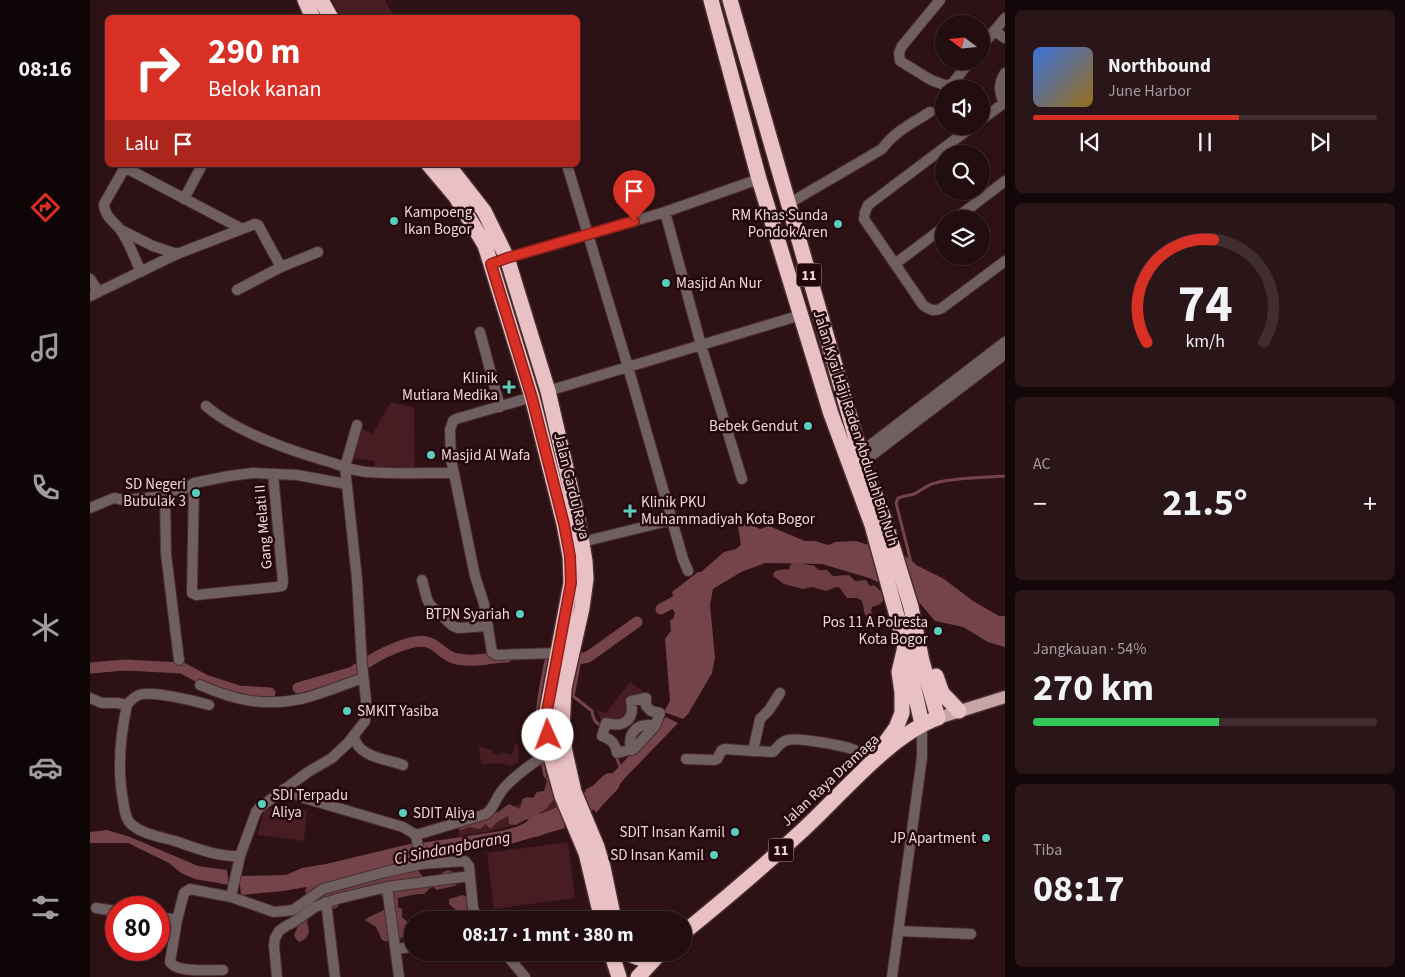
<!DOCTYPE html>
<html lang="id">
<head>
<meta charset="utf-8">
<style>
	:root { --surface:#220d10; --page:#2a1619; --text:#f1f3f6; --muted:#a29c9f; --line:#3f2d30; --accent:#d93025 }
	body { margin:0; font-family:"Source Sans 3",sans-serif; background:var(--page); color:var(--text); height:100vh; display:flex; flex-direction:column; font-size:19px; white-space:nowrap }
	* { box-sizing:border-box; margin:0 }
	p { font-size:16px; color:var(--muted) }
	.icon { flex:none; width:28px; height:28px; fill:none; stroke:currentColor; stroke-width:2; stroke-linecap:round; stroke-linejoin:round }
	.map { position:relative; flex:1; overflow:hidden }
	.drawer { display:flex; flex-direction:column; gap:10px; padding:10px; background:#130709; width:400px }
	.drawer>* { flex:none }
	.banner { position:absolute; left:15px; top:15px; width:475px; height:152px; border-radius:8px; box-shadow:0 1px 4px #0004,0 0 0 1px var(--line); background:#d93025; color:#fff; overflow:hidden }
	.needle { width:32px; rotate:286deg }
	.buttons { position:absolute; left:845px; top:15px; display:grid; gap:10px }
	.buttons a { display:grid; place-items:center; width:55px; height:55px; border-radius:50%; background:var(--surface); box-shadow:0 1px 4px #0004,0 0 0 1px var(--line); font-size:25px }
	.speed { position:absolute; left:15px; top:896px; display:flex; gap:10px; font-size:25px; font-weight:700; text-align:center }
	.speed>* { display:grid; place-content:center; width:65px; height:65px; border-radius:50%; background:var(--surface); box-shadow:0 1px 4px #0004,0 0 0 1px var(--line); line-height:1 }
	.speed .limit { border:8px solid #d22; background:#fff; color:#111 }
	.pin { position:absolute; display:grid; place-items:center; width:42px; height:42px; color:#fff; margin:-51px -21px; border-radius:50% 50% 50% 0; rotate:-45deg; box-shadow:0 0 5px #0007 }
	.pin .icon { rotate:45deg }
	.me { position:absolute; width:55px; margin:-28px; rotate:358deg; stroke-linejoin:round; filter:drop-shadow(0 0 4px #0008) }
	.turn { display:flex; align-items:center; gap:18px; height:105px; padding:0 20px; font-size:22px }
	.turn .icon { width:65px; height:65px; stroke-width:2.5 }
	.turn b { display:block; font-size:35px; line-height:42px }
	.then { display:flex; align-items:center; height:48px; padding:0 20px; background:#0003; gap:10px; font-size:19px }
	.big { font-size:38px; font-weight:700; line-height:1.1 }
	.drawer .tile { flex:1; display:flex; flex-direction:column; justify-content:center; gap:8px; min-width:0; padding:0 18px; border-radius:8px; background:var(--page) }
	.drawer .dial { align-items:center; gap:0 }
	.dial svg { height:130px; overflow:visible; fill:none; stroke:var(--line); stroke-width:7; stroke-linecap:round; text-anchor:middle }
	.dial text { fill:var(--text); stroke:none }
	.song { display:flex; align-items:center; gap:15px }
	.cover { width:60px; height:60px; border-radius:8px; background:linear-gradient(135deg,hsl(220 70% 55%),hsl(40 70% 35%)) }
	.played { height:5px; border-radius:2px; background:linear-gradient(90deg,var(--accent) 60%,var(--line) 60%) }
	.keys { display:flex; justify-content:space-around; direction:ltr }
	.heat { display:flex; justify-content:space-between; align-items:center; font-size:28px; direction:ltr }
	.charge { height:8px; border-radius:4px; background:linear-gradient(90deg,#34c759 54%,var(--line) 0) }
	.trip { position:absolute; left:314px; top:911px; width:288px; height:50px; border-radius:25px; background:var(--surface); box-shadow:0 1px 4px #0004,0 0 0 1px var(--line); font-weight:700; line-height:50px; text-align:center }
	main { display:flex; flex:1; min-height:0 }
	.dock { display:flex; flex-direction:column; width:90px; justify-content:space-around; align-items:center; background:#0e0506; color:var(--muted) }
	.dock .icon { width:35px; height:35px }
	.dock .selected { color:var(--accent) }
	.dock b { font-size:22px; color:var(--text) }
	.map>svg:first-child { display:block }
</style>
</head>
<body>
<main>
<nav class="dock">
<b>08:16</b>
<svg class="icon selected" aria-label="directions" viewBox="0 0 24 24"><path d="M12 3l9 9-9 9-9-9zM9 14v-3h6M13 9l2 2-2 2"/></svg>
<svg class="icon" aria-label="music" viewBox="0 0 24 24"><path d="M9 18V5l10-2v13"/><circle cx="6" cy="18" r="3"/><circle cx="16" cy="16" r="3"/></svg>
<svg class="icon" aria-label="phone" viewBox="0 0 24 24"><path d="M5 4h4l2 5-3 2q2 4 5 5l2-3 5 2v4C11 20 4 13 5 4z"/></svg>
<svg class="icon" aria-label="climate" viewBox="0 0 24 24"><path d="M12 3v18M4 7l16 10M4 17L20 7"/></svg>
<svg class="icon" aria-label="car" viewBox="0 0 24 24"><path d="M5 17H2v-5l4-1 3-4h7l3 4 3 1v5h-3M9 17h6M6 11h13"/><circle cx="7" cy="17" r="2"/><circle cx="17" cy="17" r="2"/></svg>
<svg class="icon" aria-label="filters" viewBox="0 0 24 24"><path d="M4 7h16M4 17h16"/><circle cx="9" cy="7" r="2"/><circle cx="15" cy="17" r="2"/></svg>
</nav>
<div class="map">
<svg width="915" height="977" viewBox="0 0 915 977">
	<rect width="100%" height="100%" fill="#2d1115"/>
	<path fill="#471c22" d="M242,0H295L304,17H251Z
		M301,402L324,408L325,468L285,470L284,461L262,458L270,428L282,434Z
		M540,682L556,694H561V710L557,706L541,701L532,724C519,723 510,724 507,710L515,714Z
		M425,744H428L429,761L422,766L409,763L391,764L389,746L402,750V753L409,755L411,752L422,755Z
		M458,780L469,807L425,825L396,832L369,836L367,819L407,813L453,794Z
		M175,808L217,811L214,841L167,835Z
		M478,842L485,898L404,909L397,853Z"/>
	<path fill="#6c3d42" d="M704,563C711,562 716,566 723,565L729,570H737L743,576L759,575L765,581L776,580L780,586L784,585C796,594 798,603 782,607L781,611L784,619C771,619 776,608 771,600L767,598H757L750,588L746,587L736,591L722,587L713,589L694,584L683,576L684,572L688,570L699,569L700,565Z
		M458,776H461L464,791L462,792L465,798L456,809L451,812L447,819H436L426,825L419,824L418,816L407,822L402,828H399L396,824L390,829L379,827L371,830L368,827L402,813L408,812L419,804L430,809C432,801 431,795 443,798L447,792L454,791L457,781L455,778Z
		M326,868L334,878C338,878 343,877 347,876C354,873 355,868 363,872L367,883L365,886L346,890L344,887L340,888L334,894H327L308,898V907L312,909V917L322,926C318,937 303,945 292,940L286,927L275,920C281,914 290,914 296,908L297,900L293,899L291,895C278,893 273,902 260,898L249,903L248,907L241,910H229L219,918L217,922C220,930 220,939 209,942L206,939L204,935L208,926V922L201,919V914L217,896L215,891L217,886L226,883L233,888L240,882L259,877L258,881L282,878L287,880L290,876Z
		M372,895L380,898L385,920H369L371,915L359,904V899Z"/>
	<path fill="#75444a" d="M658,523L670,529L679,526L715,541H725L738,545L745,542L766,541L817,557L828,566L854,579L883,601L909,616H915V647L898,642L873,627L845,621L828,601L779,578L732,564L675,563L651,572L623,589L620,605L625,657L622,673L598,714L593,719L574,712L580,701L575,639L581,631L580,620L583,619L585,613L579,603L583,596L582,592L608,572H611L634,552L646,549L651,545L648,526Z
		M576,717L588,723L535,778L506,813L495,790L520,776Z
		M466,809L475,828L417,845L332,856L331,843L411,831L426,827Z
		M17,830L40,837L108,866L137,870L139,885L105,879L91,873L79,863L38,843H0V832Z
		M324,843L327,862L228,885L193,891L151,895L149,876L196,875L212,868L236,864Z"/>
	<g fill="none" stroke-linecap="round" stroke-linejoin="round">
		<path stroke="#75444a" stroke-width="3" d="M821,562L806,503L808,498C813,496 819,495 824,494C831,491 836,485 845,483C867,477 891,478 915,476
			M490,660L483,696L502,711C503,718 505,724 513,726
			M451,756C442,722 450,690 457,656
			M526,756L531,769
			M452,760L455,776"/>
		<path stroke="#75444a" stroke-width="11" d="M571,609L593,597
			M473,658L483,660L498,657L547,622
			M278,662C290,654 322,638 337,642C349,645 353,656 367,659C387,663 399,657 417,657
			M0,668L35,665L92,668L115,680L149,691L180,693
			M208,688L263,672L267,669"/>
		<path stroke="#75444a" stroke-width="20" d="M445,827L472,816L506,797L520,783"/>
		<defs>
			<path id="street" d="M850,0L812,46L809,53L810,61L841,80L857,86L863,83L880,61
				M904,31L915,38
				M891,47L915,18
				M891,120L914,103C909,92 908,84 915,73
				M477,165L538,367L593,559L598,571
				M94,199L112,165
				M698,204L792,149C805,131 821,124 840,112
				M575,212L611,345L652,479
				M865,219L915,181
				M854,227L805,264L833,305C840,310 844,312 852,308L915,261
				M31,230L63,246L87,254
				M401,264L417,258L575,212L669,179
				M805,264L774,219L775,212L778,205L883,126
				M51,272C44,258 39,240 29,228C23,221 14,215 14,204L34,169H38L152,229
				M0,279L9,292
				M147,290L191,267L228,252
				M0,296L87,254L165,224L168,225L191,267
				M390,332L410,407
				M458,391L711,315
				M442,397L366,419L363,421L360,430L361,459L385,576L394,604L402,652L406,655L468,653
				M116,406C146,432 196,449 233,460C248,464 262,471 277,472C306,474 336,473 364,473
				M766,456L915,342
				M769,465L915,354
				M104,483L102,593L106,595L186,587L192,586L193,582L183,474
				M75,496L76,554L89,660
				M0,508L24,498L34,500L75,496L85,494L104,483L139,476L163,473L207,475L256,484
				M492,542L582,520
				M332,580L337,599L340,605L363,626L368,628L398,626
				M110,685C144,700 174,707 211,699C232,694 253,685 273,678
				M690,693L679,710L670,719L663,751L683,752C687,748 691,741 698,740C706,737 759,746 766,751C771,755 775,763 778,767
				M0,698L12,703H27L37,705
				M556,698V706L561,711L570,713L565,726L544,749L527,753C525,743 522,740 512,736L516,723C534,728 545,720 541,701Z
				M119,705C105,701 61,690 49,695C44,697 40,701 37,705C30,737 27,768 33,800C34,808 35,818 41,824C53,835 73,837 88,842C108,849 129,857 150,856
				M264,736C267,757 296,759 313,765
				M541,750C537,732 548,722 565,726
				M596,759L624,760L627,759L632,750L635,749L663,751
				M194,789L214,798L313,827L326,835
				M326,835L396,814C404,808 405,800 411,792C419,780 447,759 460,753
				M326,835L331,864
				M297,887L309,977
				M141,897L150,856L166,812L169,808L218,772L242,758L258,743L275,721L276,700L272,664L267,579L255,467L267,425
				M236,902L245,977
				M6,908L26,911
				M69,917L87,920
				M808,931L881,934
				M306,949L322,947
				M414,952L435,977
				M133,970C120,970 87,973 80,962L87,920L94,893L100,889L141,897L184,912L195,911L203,910L233,889L295,872L331,864L375,861L379,866L383,908L388,920
				M187,977L184,946L185,938L189,931L196,926L204,922L225,907L247,899L297,887L380,876
				M802,977L832,757V724"/>
			<path id="primary" d="M848,718L915,697"/>
			<path id="highway" d="M215,0L223,18
				M231,0L241,18
				M621,0L669,179L741,414L782,525L810,627L832,724
				M339,165L366,197L395,245L442,397L474,524L480,556L481,583L457,711L460,753L472,796L496,853L512,920
				M358,165L394,211L417,258L458,391L488,520L495,561L496,579L492,608L474,688L472,730L475,752L484,792L507,847L513,867L524,920
				M846,676L852,693L869,711
				M793,746L806,728L812,713V693L809,672L814,651
				M592,934C634,900 674,866 714,829C751,795 801,734 848,718L832,661L821,607L795,522L773,463L640,0
				M521,952L529,977
				M538,952C546,959 554,959 564,958
				M548,977L571,952"/>
		</defs>
		<use href="#street" stroke="#482d31" stroke-width="12"/>
		<use href="#primary" stroke="#482d31" stroke-width="15"/>
		<use href="#highway" stroke="#482d31" stroke-width="18"/>
		<use href="#street" stroke="#705f60" stroke-width="10"/>
		<use href="#primary" stroke="#c7a5a7" stroke-width="12"/>
		<use href="#highway" stroke="#e9c0c4" stroke-width="15"/>
	</g>
	<g fill="none" stroke-linecap="round" stroke-linejoin="round">
		<defs>
			<path id="route" d="M458,735L457,711L481,583L480,556L474,524L442,398L401,264L417,258L544,221"/>
		</defs>
		<use href="#route" stroke="#8d1f18" stroke-width="12"/>
		<use href="#route" stroke="#d93025" stroke-width="9"/>
	</g>
	<g fill="#5acebc" stroke="#23070c" stroke-width="2">
		<circle cx="304" cy="221" r="5"/>
		<circle cx="748" cy="224" r="5"/>
		<circle cx="576" cy="283" r="5"/>
		<path d="M416.5 379.5h5v5h5v5h-5v5h-5v-5h-5v-5h5z"/>
		<circle cx="718" cy="426" r="5"/>
		<circle cx="341" cy="455" r="5"/>
		<circle cx="106" cy="493" r="5"/>
		<path d="M537.5 503.5h5v5h5v5h-5v5h-5v-5h-5v-5h5z"/>
		<circle cx="430" cy="614" r="5"/>
		<circle cx="848" cy="631" r="5"/>
		<circle cx="257" cy="711" r="5"/>
		<circle cx="172" cy="804" r="5"/>
		<circle cx="313" cy="813" r="5"/>
		<circle cx="645" cy="832" r="5"/>
		<circle cx="896" cy="838" r="5"/>
		<circle cx="624" cy="855" r="5"/>
	</g>
	<g text-anchor="middle" stroke-width="5" stroke-linejoin="round" paint-order="stroke">
		<g fill="#23070c" stroke="#b0999c" stroke-width="1">
			<rect x="706.5" y="263.5" width="25" height="23" rx="4"/>
			<rect x="678.5" y="838.5" width="25" height="23" rx="4"/>
		</g>
		<g font-size="14" font-weight="bold" fill="#edd8da">
			<text x="719" y="280">11</text>
			<text x="691" y="855">11</text>
		</g>
		<g font-size="15" fill="#edd8da" stroke="#23070c" text-anchor="end">
			<text x="314" y="217" text-anchor="start">Kampoeng<tspan x="314" dy="17">Ikan Bogor</tspan></text>
			<text x="738" y="220">RM Khas Sunda<tspan x="738" dy="17">Pondok Aren</tspan></text>
			<text x="586" y="288" text-anchor="start">Masjid An Nur</text>
			<text x="408" y="383">Klinik<tspan x="408" dy="17">Mutiara Medika</tspan></text>
			<text x="708" y="431">Bebek Gendut</text>
			<text x="351" y="460" text-anchor="start">Masjid Al Wafa</text>
			<text x="96" y="489">SD Negeri<tspan x="96" dy="17">Bubulak 3</tspan></text>
			<text x="551" y="507" text-anchor="start">Klinik PKU<tspan x="551" dy="17">Muhammadiyah Kota Bogor</tspan></text>
			<text x="420" y="619">BTPN Syariah</text>
			<text x="838" y="627">Pos 11 A Polresta<tspan x="838" dy="17">Kota Bogor</tspan></text>
			<text x="267" y="716" text-anchor="start">SMKIT Yasiba</text>
			<text x="182" y="800" text-anchor="start">SDI Terpadu<tspan x="182" dy="17">Aliya</tspan></text>
			<text x="323" y="818" text-anchor="start">SDIT Aliya</text>
			<text x="635" y="837">SDIT Insan Kamil</text>
			<text x="886" y="843">JP Apartment</text>
			<text x="614" y="860">SD Insan Kamil</text>
		</g>
		<g font-size="15" fill="#edd8da" stroke="#23070c">
			<text transform="translate(766 428) rotate(72)" y="5">Jalan Kyai Haji Raden Abdullah Bin Nuh</text>
			<text transform="translate(482 486) rotate(76)" y="5">Jalan Gardu Raya</text>
			<text transform="translate(173 527) rotate(-95)" y="5">Gang Melati II</text>
			<text transform="translate(740 780) rotate(-43)" y="5">Jalan Raya Dramaga</text>
		</g>
		<g font-size="16" font-style="italic" fill="#f5d2d5" stroke="#23070c">
			<text transform="translate(362 847) rotate(-11)" y="6">Ci Sindangbarang</text>
		</g>
	</g>
</svg>
<div class="buttons">
<a><svg class="needle" viewBox="-14 -14 28 28"><path d="M0-13l5 13h-10z" fill="#e53935"/><path d="M0 13l5-13h-10z" fill="#a29c9f"/></svg></a>
<a><svg class="icon" aria-label="sound" viewBox="0 0 24 24"><path d="M4 9h4l5-4v14l-5-4H4zM17 9q2 3 0 6"/></svg></a>
<a><svg class="icon" aria-label="search" viewBox="0 0 24 24"><circle cx="10" cy="10" r="6"/><path d="M15 15l6 6"/></svg></a>
<a><svg class="icon" aria-label="layers" viewBox="0 0 24 24"><path d="M12 4l9 5-9 5-9-5zM3 14l9 5 9-5"/></svg></a>
</div>
<div class="speed"><div class="limit">80</div></div>
<div class="pin" style="left:544px;top:221px;background:#d93025"><svg class="icon" aria-label="arrive" viewBox="0 0 24 24"><path d="M6 21V4h12l-3 4 3 4H6"/></svg></div>
<svg class="me" style="left:458px;top:735px" viewBox="-20 -20 40 40"><circle r="19" fill="#fff"/><path d="M0-13L10 11 0 6-10 11z" fill="#d93025"/></svg>
<div class="trip">08:17 · 1 mnt · 380 m</div>
<div class="banner">
<div class="turn"><svg class="icon" aria-label="right" viewBox="0 0 24 24"><path d="M7 20v-9h11M14 6l5 5-5 5"/></svg><div><b>290 m</b>Belok kanan</div></div>
<div class="then">Lalu<svg class="icon" aria-label="arrive" viewBox="0 0 24 24"><path d="M6 21V4h12l-3 4 3 4H6"/></svg></div>
</div>
</div>
<section class="drawer">
<div class="tile">
<div class="song"><i class="cover"></i><div><b>Northbound</b><p>June Harbor</p></div></div>
<div class="played"></div>
<div class="keys"><svg class="icon" aria-label="previous" viewBox="0 0 24 24"><path d="M18 5L8 12l10 7zM5 5v14"/></svg><svg class="icon" aria-label="pause" viewBox="0 0 24 24"><path d="M8 5v14M16 5v14"/></svg><svg class="icon" aria-label="next" viewBox="0 0 24 24"><path d="M6 5l10 7-10 7zM19 5v14"/></svg></div>
</div>
<div class="tile dial"><svg viewBox="0 0 100 80">
<path d="M14 69A42 42 0 1 1 86 69"/>
<path d="M14 69A42 42 0 0 1 55 6" stroke="#d93025"/>
<text x="50" y="56" font-size="32" font-weight="700">74</text>
<text x="50" y="72" font-size="11">km/h</text>
</svg></div>
<div class="tile"><p>AC</p>
<div class="heat"><a>−</a><b class="big">21.5°</b><a>+</a></div>
</div>
<div class="tile"><p>Jangkauan · 54%</p><b class="big">270 km</b><div class="charge"></div></div>
<div class="tile"><p>Tiba</p><b class="big">08:17</b></div>
</section>
</main>
</body>
</html>
